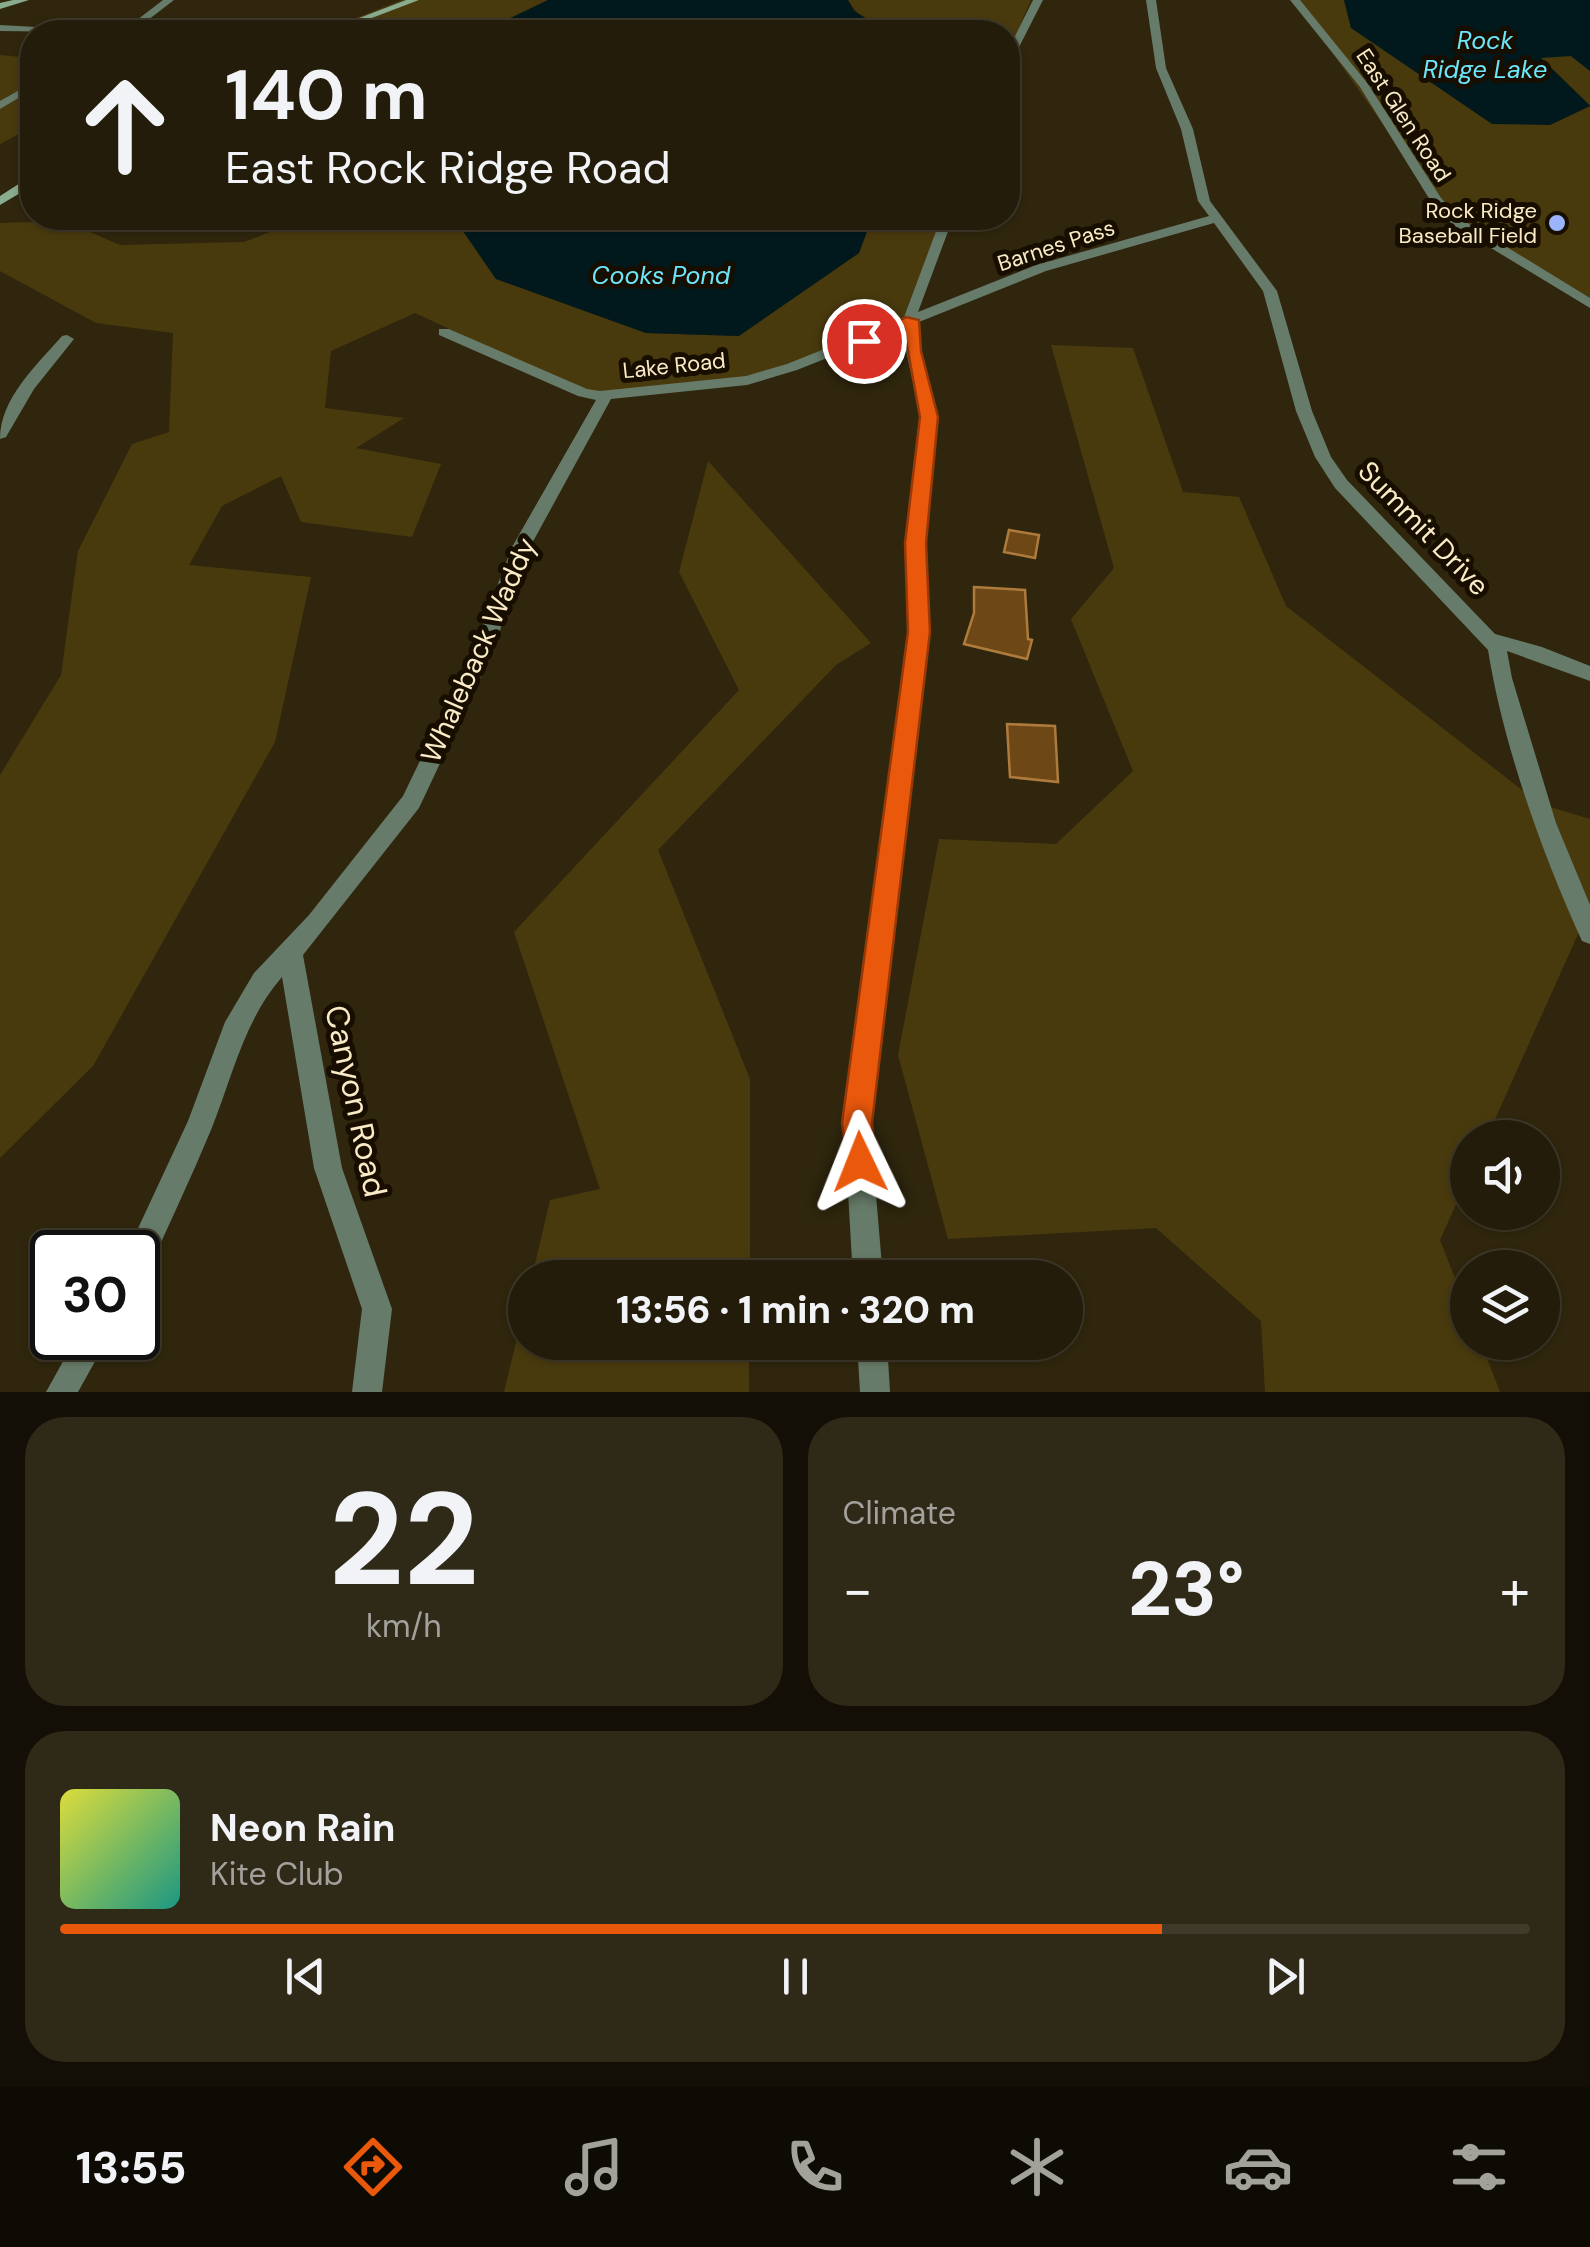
<!DOCTYPE html>
<html lang="en">
<head>
<meta charset="utf-8">
<style>
	:root { --surface:#231c0a; --page:#2f2918; --text:#f1f3f6; --muted:#a3a19c; --line:#403a2b; --accent:#ea580c }
	body { margin:0; font-family:"DM Sans",sans-serif; background:var(--page); color:var(--text); height:100vh; display:flex; flex-direction:column; font-size:38px; white-space:nowrap }
	* { box-sizing:border-box; margin:0 }
	p { font-size:32px; color:var(--muted) }
	.icon { flex:none; width:55px; height:55px; fill:none; stroke:currentColor; stroke-width:2; stroke-linecap:round; stroke-linejoin:round }
	.map { position:relative; height:1392px; overflow:hidden }
	.side { display:flex; flex-direction:column; gap:25px; padding:25px; background:#130f06; flex:1 }
	.side>* { flex:none }
	.guide { position:absolute; left:20px; top:20px; width:1000px; height:210px; border-radius:40px; box-shadow:0 2px 8px #0004,0 0 0 2px var(--line); background:#231c0a; color:var(--text); overflow:hidden }
	.buttons { position:absolute; left:1450px; top:1120px; display:grid; gap:20px }
	.buttons a { display:grid; place-items:center; width:110px; height:110px; border-radius:50%; background:var(--surface); box-shadow:0 2px 8px #0004,0 0 0 2px var(--line); font-size:50px }
	.speed { position:absolute; left:30px; top:1230px; display:flex; gap:20px; font-size:50px; font-weight:700; text-align:center }
	.speed>* { display:grid; place-content:center; width:130px; height:130px; border-radius:50%; background:var(--surface); box-shadow:0 2px 8px #0004,0 0 0 2px var(--line); line-height:1 }
	.speed .limit { border:5px solid #111; border-radius:15px; background:#fff; color:#111 }
	.pin { position:absolute; display:grid; place-items:center; width:85px; height:85px; color:#fff; margin:-42px; border:5px solid #fff; border-radius:50%; box-shadow:0 2px 10px #0007 }
	.me { position:absolute; width:110px; margin:-55px; rotate:358deg; stroke-linejoin:round; filter:drop-shadow(0 0 8px #0008) }
	.turn { display:flex; align-items:center; gap:35px; height:210px; padding:0 40px; font-size:45px }
	.turn .icon { width:130px; height:130px; stroke-width:2.5 }
	.turn b { display:block; font-size:70px; line-height:85px }
	.big { font-size:75px; font-weight:800; line-height:1.1 }
	.side .card { flex:1; display:flex; flex-direction:column; justify-content:center; gap:15px; min-width:0; padding:0 35px; border-radius:40px; background:var(--page) }
	.side .dial { align-items:center; gap:0 }
	.dial b { font-size:130px; line-height:1 }
	.song { display:flex; align-items:center; gap:30px }
	.cover { width:120px; height:120px; border-radius:15px; background:linear-gradient(135deg,hsl(60 70% 55%),hsl(170 70% 35%)) }
	.played { height:10px; border-radius:5px; background:linear-gradient(90deg,var(--accent) 75%,var(--line) 75%) }
	.keys { display:flex; justify-content:space-around; direction:ltr }
	.heat { display:flex; justify-content:space-between; align-items:center; font-size:55px; direction:ltr }
	.side .tiles { flex:1; display:grid; gap:25px; grid-template-columns:1fr 1fr }
	.card:last-child { grid-column:span 2 }
	.trip { position:absolute; left:508px; top:1260px; width:575px; height:100px; border-radius:50px; background:var(--surface); box-shadow:0 2px 8px #0004,0 0 0 2px var(--line); font-weight:800; line-height:100px; text-align:center }
	.tabs { display:flex; height:160px; justify-content:space-around; align-items:center; background:#0e0b04; color:var(--muted) }
	.tabs .icon { width:70px; height:70px }
	.tabs .selected { color:var(--accent) }
	.tabs b { font-size:45px; color:var(--text) }
	.map>svg:first-child { display:block }
</style>
</head>
<body>
<div class="map">
<svg width="1590" height="1392" viewBox="0 0 1590 1392">
	<rect width="100%" height="100%" fill="#2f260d"/>
	<path fill="#493a0e" d="M402,0H548L502,22L495,32H320Z
		M848,0H1031L1008,53V32C959,32 876,50 848,0Z
		M1295,0H1344L1351,28L1550,125L1590,106V306L1452,222Z
		M0,55L32,58V127L0,144Z
		M1571,56L1590,71V105L1540,57Z
		M306,218H454L496,279L646,333L738,336L859,253L872,218H942L901,324L758,379L592,395L415,313L331,351L325,408L404,418L356,448L441,464L412,537L301,522L281,476L222,506L189,565L311,577L275,742L93,1066L0,1158V775L61,675L78,551L132,444L169,432L173,333L96,323L0,271V223L65,221L120,245L244,242Z
		M1051,345L1133,348L1183,492L1239,497L1286,606L1540,804L1590,819V924L1583,923L1487,1137L1468,1138L1467,1180L1440,1240L1467,1309L1468,1342L1481,1343L1500,1392H1265L1261,1321L1156,1228L948,1239L898,1055L939,839L1056,844L1133,771L1071,619L1114,568Z
		M708,461L871,643L836,665L658,850L750,1079V1277H532L550,1200L600,1189L514,932L739,690L679,572Z
		M525,1305V1342L749,1343V1392H504Z"/>
	<path fill="#01191d" d="M548,0H848L854,11L889,32H495L502,22Z
		M1344,0H1590V71L1571,56L1541,58L1590,106L1550,125L1492,124L1351,28Z
		M454,218H872L859,253L739,336L646,333L496,279Z"/>
	<path fill="#6d4716" stroke="#ae7b3c" stroke-width="2.5" d="M1009,530L1039,535L1035,558L1004,552Z
		M974,587L1025,590L1028,639L1032,640L1027,659L964,644L974,613Z
		M1007,724L1055,726L1058,782L1010,777Z"/>
	<g fill="none" stroke-linecap="round" stroke-linejoin="round">
		<path fill="#667b69" fill-rule="evenodd" d="M163,0H174L139,27L105,32L133,23Z
			M1033,0H1043L1013,59L1008,62V50Z
			M1146,0H1156L1166,68L1193,129L1210,201L1277,291L1312,411L1331,457L1347,480L1495,634L1542,647L1590,666V681L1507,651L1512,678L1556,823L1590,905V944L1582,941C1542,853 1503,745 1488,650L1335,488L1315,457L1296,411L1263,291L1214,223L1046,271L919,322L920,351L937,417L924,543L928,632L870,1123L883,1278H853L844,1123L910,632L906,543L921,417L906,351L905,327L797,370L747,385L611,399L530,547L491,655L419,808L303,955L342,1168L392,1309L382,1392H352L362,1309L314,1168L282,977C244,1020 232,1078 211,1130C191,1178 169,1224 148,1271L138,1275V1252H127L188,1121L225,1022L254,973L309,915L403,796L471,655L512,547L596,400L578,396L439,335V329H449L587,389L600,391L746,376L787,364L904,317L941,218H953L918,312L1036,265L1209,216L1198,201L1181,129L1156,68Z
			M1290,0H1300L1368,84L1441,198L1461,219L1590,298V308L1453,225L1430,200L1360,87Z
			M0,25L73,29L78,32L0,31Z
			M32,83V90L0,109V101Z
			M67,335L74,339L34,389L6,437L0,439C0,398 37,365 62,336Z
			M76,1338H108L78,1392H46Z
			M857,1342H887L890,1392H860Z"/>
		<path fill="#89ab8e" fill-rule="evenodd" d="M13,0H29L0,9V3Z
			M406,0H419L335,32H323Z
			M28,178H32V186L0,205V196Z"/>
	</g>
	<path fill="#ea580c" stroke="#983908" stroke-width="2.5" d="M906,317L919,320L921,351L938,417L926,543L930,632L872,1123L875,1162L871,1173L860,1177L849,1173L842,1123L908,632L905,543L920,417L904,329L864,346L856,341Z"/>
	<circle fill="#9bb4fd" stroke="#170e00" stroke-width="4" cx="1557" cy="223" r="10"/>
	<g text-anchor="middle" stroke-width="10" stroke-linejoin="round" paint-order="stroke">
		<g font-size="22" fill="#faebc6" stroke="#170e00">
			<text transform="translate(1404 115) rotate(57)" y="8">East Glen Road</text>
			<text transform="translate(1056 245) rotate(-18)" y="8">Barnes Pass</text>
			<text transform="translate(674 365) rotate(-6)" y="8">Lake Road</text>
		</g>
		<g font-size="22" fill="#faebc6" stroke="#170e00" text-anchor="end">
			<text x="1537" y="218">Rock Ridge<tspan x="1537" dy="25">Baseball Field</tspan></text>
		</g>
		<g font-size="25" font-style="italic" fill="#6de6f9" stroke="#170e00">
			<text x="1485" y="49">Rock<tspan x="1485" dy="29">Ridge Lake</tspan></text>
			<text x="661" y="284">Cooks Pond</text>
		</g>
		<g font-size="28" fill="#faebc6" stroke="#170e00">
			<text transform="translate(1424 528) rotate(46)" y="10">Summit Drive</text>
			<text transform="translate(478 650) rotate(-66)" y="10">Whaleback Waddy</text>
		</g>
		<g font-size="32" fill="#faebc6" stroke="#170e00">
			<text transform="translate(356 1101) rotate(78)" y="11">Canyon Road</text>
		</g>
	</g>
</svg>
<div class="buttons">
<a><svg class="icon" aria-label="sound" viewBox="0 0 24 24"><path d="M4 9h4l5-4v14l-5-4H4zM17 9q2 3 0 6"/></svg></a>
<a><svg class="icon" aria-label="layers" viewBox="0 0 24 24"><path d="M12 4l9 5-9 5-9-5zM3 14l9 5 9-5"/></svg></a>
</div>
<div class="speed"><div class="limit">30</div></div>
<div class="pin" style="left:864px;top:341px;background:#d93025"><svg class="icon" aria-label="arrive" viewBox="0 0 24 24"><path d="M6 21V4h12l-3 4 3 4H6"/></svg></div>
<svg class="me" style="left:860px;top:1162px" viewBox="-20 -20 40 40"><path d="M0-17L14 15 0 8-14 15z" fill="#ea580c" stroke="#fff" stroke-width="4"/></svg>
<div class="trip">13:56 · 1 min · 320 m</div>
<div class="guide">
<div class="turn"><svg class="icon" aria-label="ahead" viewBox="0 0 24 24"><path d="M12 20V5M6 11l6-6 6 6"/></svg><div><b>140 m</b>East Rock Ridge Road</div></div>
</div>
</div>
<section class="side">
<div class="tiles">
<div class="card dial"><b>22</b><p>km/h</p></div>
<div class="card"><p>Climate</p>
<div class="heat"><a>−</a><b class="big">23°</b><a>+</a></div>
</div>
<div class="card">
<div class="song"><i class="cover"></i><div><b>Neon Rain</b><p>Kite Club</p></div></div>
<div class="played"></div>
<div class="keys"><svg class="icon" aria-label="previous" viewBox="0 0 24 24"><path d="M18 5L8 12l10 7zM5 5v14"/></svg><svg class="icon" aria-label="pause" viewBox="0 0 24 24"><path d="M8 5v14M16 5v14"/></svg><svg class="icon" aria-label="next" viewBox="0 0 24 24"><path d="M6 5l10 7-10 7zM19 5v14"/></svg></div>
</div>
</div>
</section>
<nav class="tabs">
<b>13:55</b>
<svg class="icon selected" aria-label="directions" viewBox="0 0 24 24"><path d="M12 3l9 9-9 9-9-9zM9 14v-3h6M13 9l2 2-2 2"/></svg>
<svg class="icon" aria-label="music" viewBox="0 0 24 24"><path d="M9 18V5l10-2v13"/><circle cx="6" cy="18" r="3"/><circle cx="16" cy="16" r="3"/></svg>
<svg class="icon" aria-label="phone" viewBox="0 0 24 24"><path d="M5 4h4l2 5-3 2q2 4 5 5l2-3 5 2v4C11 20 4 13 5 4z"/></svg>
<svg class="icon" aria-label="climate" viewBox="0 0 24 24"><path d="M12 3v18M4 7l16 10M4 17L20 7"/></svg>
<svg class="icon" aria-label="car" viewBox="0 0 24 24"><path d="M5 17H2v-5l4-1 3-4h7l3 4 3 1v5h-3M9 17h6M6 11h13"/><circle cx="7" cy="17" r="2"/><circle cx="17" cy="17" r="2"/></svg>
<svg class="icon" aria-label="filters" viewBox="0 0 24 24"><path d="M4 7h16M4 17h16"/><circle cx="9" cy="7" r="2"/><circle cx="15" cy="17" r="2"/></svg>
</nav>
</body>
</html>
